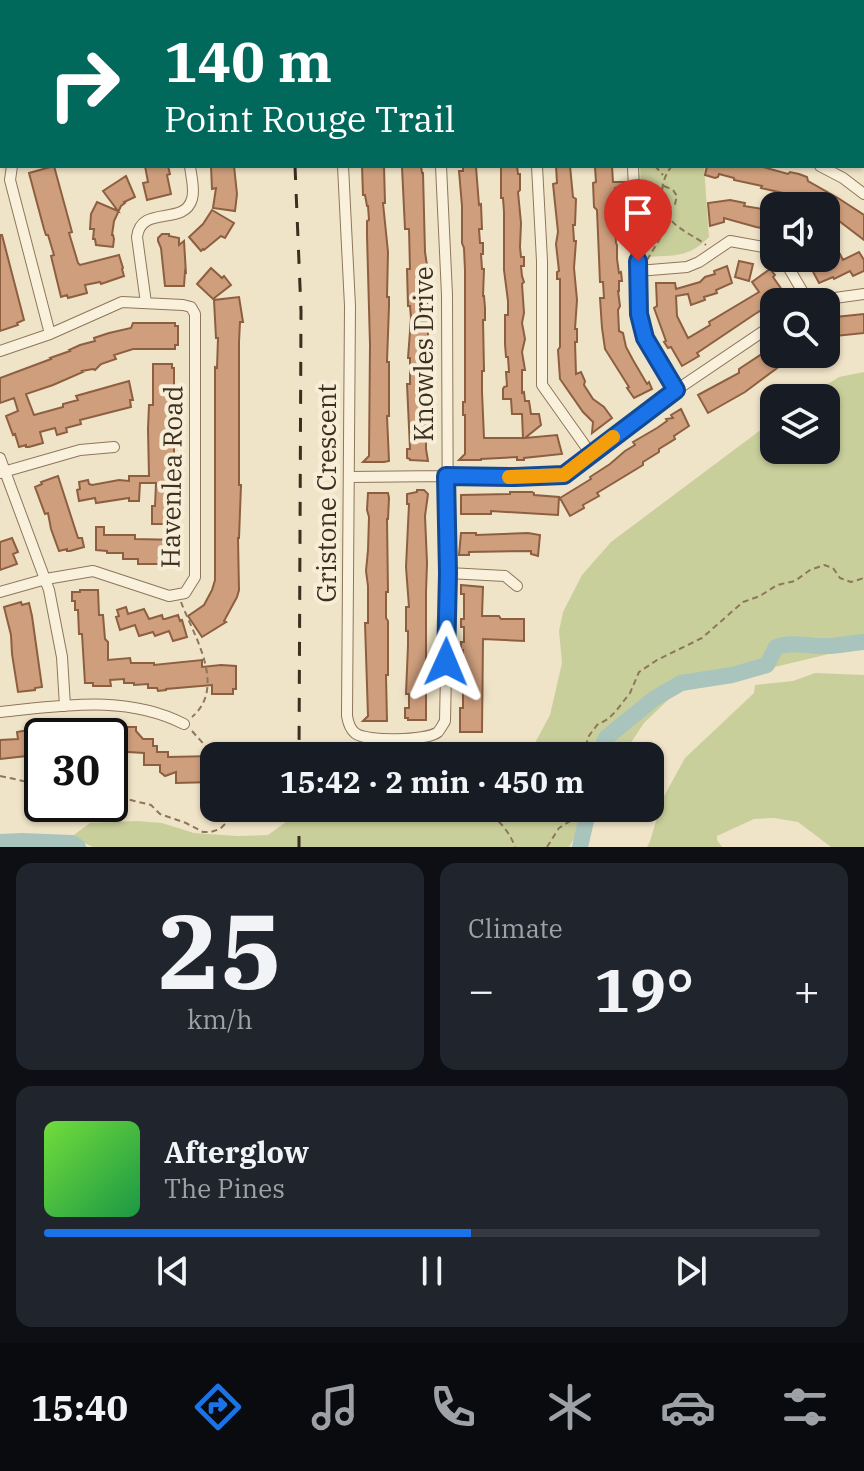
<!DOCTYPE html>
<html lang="en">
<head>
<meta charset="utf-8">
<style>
	:root { --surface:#171b24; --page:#20242c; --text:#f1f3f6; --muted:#9ea1a6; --line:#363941; --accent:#1a73e8 }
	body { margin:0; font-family:"IBM Plex Serif",serif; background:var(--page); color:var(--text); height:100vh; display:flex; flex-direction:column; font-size:30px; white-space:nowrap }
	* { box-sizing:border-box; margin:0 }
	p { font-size:26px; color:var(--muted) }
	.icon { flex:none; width:44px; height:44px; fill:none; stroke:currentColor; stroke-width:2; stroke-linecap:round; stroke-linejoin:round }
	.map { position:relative; height:847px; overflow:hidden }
	.panel { display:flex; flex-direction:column; gap:16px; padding:16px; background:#0d0f14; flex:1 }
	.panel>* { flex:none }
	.hud { position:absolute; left:0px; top:0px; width:864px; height:168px; box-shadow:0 2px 6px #0004; background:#00695c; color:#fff; overflow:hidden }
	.buttons { position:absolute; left:760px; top:192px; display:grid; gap:16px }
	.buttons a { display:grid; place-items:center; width:80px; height:80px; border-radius:16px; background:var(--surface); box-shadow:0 2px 6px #0004; font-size:40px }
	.speed { position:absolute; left:24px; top:718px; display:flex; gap:16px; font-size:40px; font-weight:700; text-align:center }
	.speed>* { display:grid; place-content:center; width:104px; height:104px; border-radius:50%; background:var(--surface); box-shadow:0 2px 6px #0004; line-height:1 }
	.speed .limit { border:4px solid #111; border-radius:12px; background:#fff; color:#111 }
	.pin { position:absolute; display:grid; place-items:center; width:68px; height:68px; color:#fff; margin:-82px -34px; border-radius:50% 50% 50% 0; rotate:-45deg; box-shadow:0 0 8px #0007 }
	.pin .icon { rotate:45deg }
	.me { position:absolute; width:88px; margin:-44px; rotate:1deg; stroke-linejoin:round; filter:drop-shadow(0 0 6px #0008) }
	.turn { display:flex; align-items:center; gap:28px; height:168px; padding:0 32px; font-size:36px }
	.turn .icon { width:104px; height:104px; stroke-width:2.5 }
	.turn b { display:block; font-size:56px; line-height:68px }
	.big { font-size:60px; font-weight:700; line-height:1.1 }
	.panel .tile { flex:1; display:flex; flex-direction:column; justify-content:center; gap:12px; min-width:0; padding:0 28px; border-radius:16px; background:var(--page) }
	.panel .dial { align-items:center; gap:0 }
	.dial b { font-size:104px; line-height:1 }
	.song { display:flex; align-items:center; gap:24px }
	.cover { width:96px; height:96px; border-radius:12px; background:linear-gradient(135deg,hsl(100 70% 55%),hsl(140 70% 35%)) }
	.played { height:8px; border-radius:4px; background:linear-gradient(90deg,var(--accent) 55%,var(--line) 55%) }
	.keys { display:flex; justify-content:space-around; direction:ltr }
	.heat { display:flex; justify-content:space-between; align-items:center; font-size:44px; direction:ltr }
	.panel .tiles { flex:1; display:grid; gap:16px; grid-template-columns:1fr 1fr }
	.tile:last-child { grid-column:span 2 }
	.trip { position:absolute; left:200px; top:742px; width:464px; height:80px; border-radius:16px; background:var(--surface); box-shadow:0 2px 6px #0004; font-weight:700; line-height:80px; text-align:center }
	.menu { display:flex; height:128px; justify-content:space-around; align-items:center; background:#090b0e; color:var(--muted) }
	.menu .icon { width:56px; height:56px }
	.menu .on { color:var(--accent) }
	.menu b { font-size:36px; color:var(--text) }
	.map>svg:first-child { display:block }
</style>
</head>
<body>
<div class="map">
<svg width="864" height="847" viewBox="0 0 864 847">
	<rect width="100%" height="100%" fill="#f0e4c8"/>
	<path fill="#c9cf9b" d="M0,0H261V2H2V98L0,100Z
		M375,0H605V2H391Z
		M637,0H864V131L862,130V2H637Z
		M640,166H704L709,237C688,259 672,255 644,257Z
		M864,372V647H848L829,654L762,670L700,681L669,699L644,723L622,756H528L550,715L562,663L559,631L563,612L582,575L611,542L774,420V450H826V398H805L839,377Z
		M815,673L864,675V847H831L798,822L774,818L754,819L717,836V840L722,847H647L650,841L663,798L685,758L754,693L755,685L793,681Z
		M300,808H592L569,847H93L71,837L90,823L137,821L162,823L194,833L237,836L268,835L290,819Z"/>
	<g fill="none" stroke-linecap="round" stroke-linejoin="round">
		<path stroke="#6f938a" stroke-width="3" d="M586,0L595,2
			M0,1L11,0
			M820,2H823
			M862,40L864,41"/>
		<path stroke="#a9c4bc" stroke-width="16" d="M598,756L606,738L629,719L655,698L681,683L732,675L767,665L776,647C793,641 811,647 830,646C841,645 853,643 864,642
			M0,842L22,841L72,843L78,847
			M580,847L589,808"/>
	</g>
	<path fill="#cf9f7d" stroke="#8d5f41" stroke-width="2" d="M54,166L72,232L69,233L78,263L80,265L119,255L123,268L122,269L124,276L101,284L100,282L85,285L87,293L68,298L67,295L61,297L51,256L54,255L48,235H46L44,229L29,173Z
		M145,166H168L170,174L167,175L171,194L147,200L143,183L148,182Z
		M211,166H234L237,194L235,211L213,208L216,188L212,189Z
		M362,166H384L385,203H383L388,252L387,297H389V306L387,362H389V416H387L389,461L384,462H363L369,456L370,345L367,235V221L369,220L368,206H367L365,195H363Z
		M421,166L422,173H423L425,252L428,272H427L428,293V350L425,376L427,392H429L428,422H426V449L428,461L410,460V459L407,458V449H410L407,384H410V358H408L411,318L410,306H408L407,269H410L409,229H405L402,167Z
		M501,166H517L518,174H520V190L518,192L521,223L520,247L521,257H524V266H521L522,276L524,282L522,284L524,313L522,323L525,339L522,352L525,370H522V393L524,392L525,401H529L531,414H539L541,425L525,438L557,435L562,454L524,458V460H517V457L481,459V460H459L465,454V415H463V402H465V270L464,248L462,243V206L459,171H463V167H476L479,205L481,204L482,229H479L480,243H483V254H481L482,269H484L483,296H484L485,308V320H483L484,371H482V392L484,438H523L522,414H512L511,399H503V389L504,387L507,386L506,372H509L508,357H506L505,344V315H508V301L504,270V212L503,198H501Z
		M556,166H570L573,197L576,199L575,225H573L574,241H576L574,268L577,300L575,329H577V342H575L576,374L581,372L585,381L584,385L593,399L604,407L612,418L592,433L593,422L583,412L560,379L558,350L560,347V279H557V272L559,271L556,244L558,232L553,184L557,183Z
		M612,166L613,182H626V186L615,188L616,202H614V209L616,243L617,245V259L619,273L621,272L622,281H619V291H618L620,306L618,310L619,331L623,333L626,347L633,360L647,384L649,382L652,389L634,398L627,388L629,387L605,349L602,328L600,298H604L603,282H600L597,210L594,207L593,183L596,182L595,167Z
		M707,166H759L788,174L790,172L799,174L807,177L808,181L838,198L864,215V240L826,211V206H814L792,195L761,188L762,186L734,180V178L719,174L718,177L715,178L705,175Z
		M126,176L135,197L124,202L125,203L121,206L114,221L112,235H113L114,239L113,247L96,245L95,239H93L94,229H90L91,214L97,202L118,211L103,191Z
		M730,200L745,203L744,206L774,211V228L772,230L756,227L724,218V222L710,226L708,203Z
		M212,210L234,223L225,238L221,236L204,250L203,249L201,251L189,237L203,224Z
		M162,234H169V236L179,238V245L184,241L186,274L185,272L184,286H165L161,248L158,241V238Z
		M0,235H2L24,320L17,323L18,325L0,331Z
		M859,252L864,260V271L853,276L850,271L834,279L833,277L819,283L810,266L822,259L824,262L840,254L843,260Z
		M739,261L753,264L749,281L735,277Z
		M727,266L732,283L716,290L717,293L704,297L705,300L691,305L688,294L676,296L677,316L688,338L710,325L709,322L759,292L752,282L770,269L775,275L773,277L785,294V296L781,299L784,302H774L773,305L769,307L768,306L755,314L697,353L699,356L682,366L671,347L668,348L664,342L666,341L654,308L657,306L656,283H675L676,289L700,282L705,277L715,274L714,271Z
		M211,268L222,278L224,276L231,285L213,299L197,284Z
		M239,297L243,322H240L239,342V485H241L239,538H238L239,590L237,597L224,621L226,622L202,637L188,616L204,605L212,590L215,580V367L217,368L218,338H216L214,300Z
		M864,314V333L826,337V318Z
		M133,323H175V326H178V345H175V349H133L114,355L116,359L101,364L95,370L93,369L82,371L83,372L53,385L26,394L34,415L63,407V404L78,400L76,396L129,381L133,400H130L131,407L80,420L81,424L66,428L67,432L57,435L55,428L40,432L43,443L29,447H26V445L19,447L15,434L13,435L6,416L18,411L14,398L0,403V378L51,359L50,358L70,351L69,350L80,345L95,341L94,338L109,333L131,328Z
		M774,346V354H796L745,392L708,413L698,395L739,373V369Z
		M153,364H172V368H174V520H171V524H152V506H155L156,483H140L139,501H129V498L96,503L95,498L79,501L77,490L80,489L79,482L88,480L89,484L92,485L119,480L129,481V476H149L148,429L149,405H153Z
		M681,409L689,426L674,436L675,439L659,449V452L643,462V465L597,493L599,496L583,505L584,508L570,516L560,498L591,479L590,477L610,464L625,451L635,445L633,442L657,428L667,421L666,419L673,418L671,415Z
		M58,476L78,538H82L84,547L70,551H67V549L59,551L51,529L48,513L45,514L35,487L42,484L41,482Z
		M417,490H424L428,494L425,516L427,563L426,592V720H408V718H405V708H409V694H406L408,645V631H406V607H409L406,567L409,504H407V494L417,492Z
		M510,492H532L534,493V495L559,497L558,515L491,511V514H461V495L510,494Z
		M368,493H388L389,498L388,519H387L388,592H386V618L388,621V675H386L387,721H363L368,716L365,623H368V586L366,571L368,550L369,517L367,510Z
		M96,527H104V535H135V539L179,540V563H176V568H168V564H138V559H123V553H107V551L96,550Z
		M461,533H476V535L528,533L540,535L538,556L531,554V551L469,552V555H459Z
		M12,538L18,552L13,554L17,564L0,570V542Z
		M461,585L483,587L482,616H499L501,619H524V641L483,639L482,732H460V708H463V650H461V642H464V627H461V619H464V594H461Z
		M80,590H98L99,615H103L105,639L108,642V660L130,658L131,663H154V665L202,660V667L221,665L236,666V689H233V694H212V685L166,689V690L158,691L157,688H148V684L134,685V683H124V679L110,680L111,686H93V683H85L82,634H79L78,610H75V601H72V592H80Z
		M21,602L22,605L29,603L32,616L42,687L35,688V690L18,692L12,654L11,635L4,607Z
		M126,607L128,614L144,609L149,619L162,615L163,619H165L178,615L180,621L182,620L187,637L173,641L169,631L155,636L153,632L139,636L135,625L120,630L116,617L119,616L117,610Z
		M105,723V725H125V727H136V731L143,739H153V746H157V752H168V757L214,756V782L176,783V772L165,776L160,772V765H144V753L112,751V736H70V731L85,730V724Z
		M67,726L68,736H42V752L35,753V755L0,759V740L18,739L17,732L34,729L37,740L48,731V728Z"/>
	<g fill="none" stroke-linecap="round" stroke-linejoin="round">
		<defs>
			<path id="minor" d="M621,0V2
				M12,166L10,180L50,334
				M343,166L350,306L347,716C348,722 350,729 355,733C366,742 427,741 438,732C439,731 444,723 445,721L448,573L447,295L441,166
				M537,166L542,261V385L591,454
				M633,166L639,314L645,338L676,390
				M820,166L843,178L864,194
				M783,258L808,301
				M638,271L687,267L699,262L730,241L774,249
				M806,302L864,294
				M146,303L137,237C141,204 184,227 192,199C195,189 191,176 190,166
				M0,351L50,334L122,302L183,305L191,307L195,314V577L185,593L169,596L93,571L46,579L0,592
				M0,458L49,590L62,657L65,706
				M0,473L80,450L114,447
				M349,477L446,476L515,477L564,475L666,397L774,324
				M448,573L505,576L517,586
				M0,712C62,706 125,694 184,724"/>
		</defs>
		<use href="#minor" stroke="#8d765c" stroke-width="12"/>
		<path stroke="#8d765c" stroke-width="2" stroke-dasharray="6 4" stroke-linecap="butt" d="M655,166L663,175
			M672,166C660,179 658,205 670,219C679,230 696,237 706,245
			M664,186L673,190L677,196L675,204L666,211
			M647,260L670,222
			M181,602C194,636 227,687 192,717
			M192,731L209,750V803
			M340,756L350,740
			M584,756L588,737L597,725L608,719L616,711L630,693L639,672L657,660L702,638L743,602L760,596L777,585L795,581L810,570L824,565L833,568L840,578L851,582L864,578
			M0,776L42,785
			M110,797H118L151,805L160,814L186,823L203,832H211L220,829L228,821L240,815L253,817L282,808
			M484,808C498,820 509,830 515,847
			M547,847L559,828L575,818L577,808"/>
		<use href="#minor" stroke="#faf1dc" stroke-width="10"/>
		<path stroke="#3d2e20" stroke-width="3" stroke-dasharray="14 14" stroke-linecap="butt" d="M278,0V2
			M295,166L301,311L299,756
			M299,808V847"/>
	</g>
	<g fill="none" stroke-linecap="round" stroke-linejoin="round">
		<defs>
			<path id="route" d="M446,662L448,573L446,476L515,477L564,475L676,390L645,338L639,314L638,261"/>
		</defs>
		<use href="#route" stroke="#114b97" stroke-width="20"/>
		<use href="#route" stroke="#1a73e8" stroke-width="14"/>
		<path stroke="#f59e0b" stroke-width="14" d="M509,477L564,475L613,437"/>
	</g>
	<g text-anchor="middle" stroke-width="8" stroke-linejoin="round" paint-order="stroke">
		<g font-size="26" fill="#3d2e20" stroke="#f7eed8">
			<text transform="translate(424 354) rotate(-90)" y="9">Knowles Drive</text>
			<text transform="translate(172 477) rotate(-89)" y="9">Havenlea Road</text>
			<text transform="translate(327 493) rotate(-90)" y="9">Gristone Crescent</text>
		</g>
	</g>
</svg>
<div class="buttons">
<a><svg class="icon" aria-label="sound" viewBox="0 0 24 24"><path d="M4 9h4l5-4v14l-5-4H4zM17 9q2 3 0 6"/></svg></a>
<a><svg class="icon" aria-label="search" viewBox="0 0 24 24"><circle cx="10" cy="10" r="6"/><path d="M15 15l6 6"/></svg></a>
<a><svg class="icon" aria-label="layers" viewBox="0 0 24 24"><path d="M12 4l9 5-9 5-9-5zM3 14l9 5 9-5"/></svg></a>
</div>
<div class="speed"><div class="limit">30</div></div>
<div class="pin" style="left:638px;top:261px;background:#d93025"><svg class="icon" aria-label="arrive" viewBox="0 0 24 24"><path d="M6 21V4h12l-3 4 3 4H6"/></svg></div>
<svg class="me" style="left:446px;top:662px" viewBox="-20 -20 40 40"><path d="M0-17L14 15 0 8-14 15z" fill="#1a73e8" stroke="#fff" stroke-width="4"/></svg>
<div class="trip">15:42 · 2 min · 450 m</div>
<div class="hud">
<div class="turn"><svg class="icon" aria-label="right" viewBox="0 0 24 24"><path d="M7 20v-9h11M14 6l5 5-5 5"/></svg><div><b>140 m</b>Point Rouge Trail</div></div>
</div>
</div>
<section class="panel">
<div class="tiles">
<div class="tile dial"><b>25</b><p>km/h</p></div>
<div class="tile"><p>Climate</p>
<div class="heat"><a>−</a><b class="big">19°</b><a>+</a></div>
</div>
<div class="tile">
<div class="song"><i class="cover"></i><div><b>Afterglow</b><p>The Pines</p></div></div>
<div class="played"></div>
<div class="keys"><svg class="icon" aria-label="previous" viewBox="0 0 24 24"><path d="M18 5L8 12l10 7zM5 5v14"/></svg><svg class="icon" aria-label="pause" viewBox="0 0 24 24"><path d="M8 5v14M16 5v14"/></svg><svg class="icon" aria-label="next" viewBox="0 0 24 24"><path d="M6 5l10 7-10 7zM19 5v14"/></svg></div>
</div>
</div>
</section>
<nav class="menu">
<b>15:40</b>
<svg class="icon on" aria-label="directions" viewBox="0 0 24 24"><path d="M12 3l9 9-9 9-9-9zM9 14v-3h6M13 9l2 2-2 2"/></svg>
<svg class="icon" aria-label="music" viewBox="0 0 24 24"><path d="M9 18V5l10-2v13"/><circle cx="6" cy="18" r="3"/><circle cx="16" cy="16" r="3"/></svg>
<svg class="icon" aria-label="phone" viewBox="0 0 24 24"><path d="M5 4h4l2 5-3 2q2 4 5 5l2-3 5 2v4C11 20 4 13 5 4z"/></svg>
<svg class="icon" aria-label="climate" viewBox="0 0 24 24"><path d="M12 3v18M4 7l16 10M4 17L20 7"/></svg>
<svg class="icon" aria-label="car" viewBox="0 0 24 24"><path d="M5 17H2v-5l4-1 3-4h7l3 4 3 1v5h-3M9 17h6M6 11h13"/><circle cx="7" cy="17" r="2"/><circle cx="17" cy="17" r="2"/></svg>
<svg class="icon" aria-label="filters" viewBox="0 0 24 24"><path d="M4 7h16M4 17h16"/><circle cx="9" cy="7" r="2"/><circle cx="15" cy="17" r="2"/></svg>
</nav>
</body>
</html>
